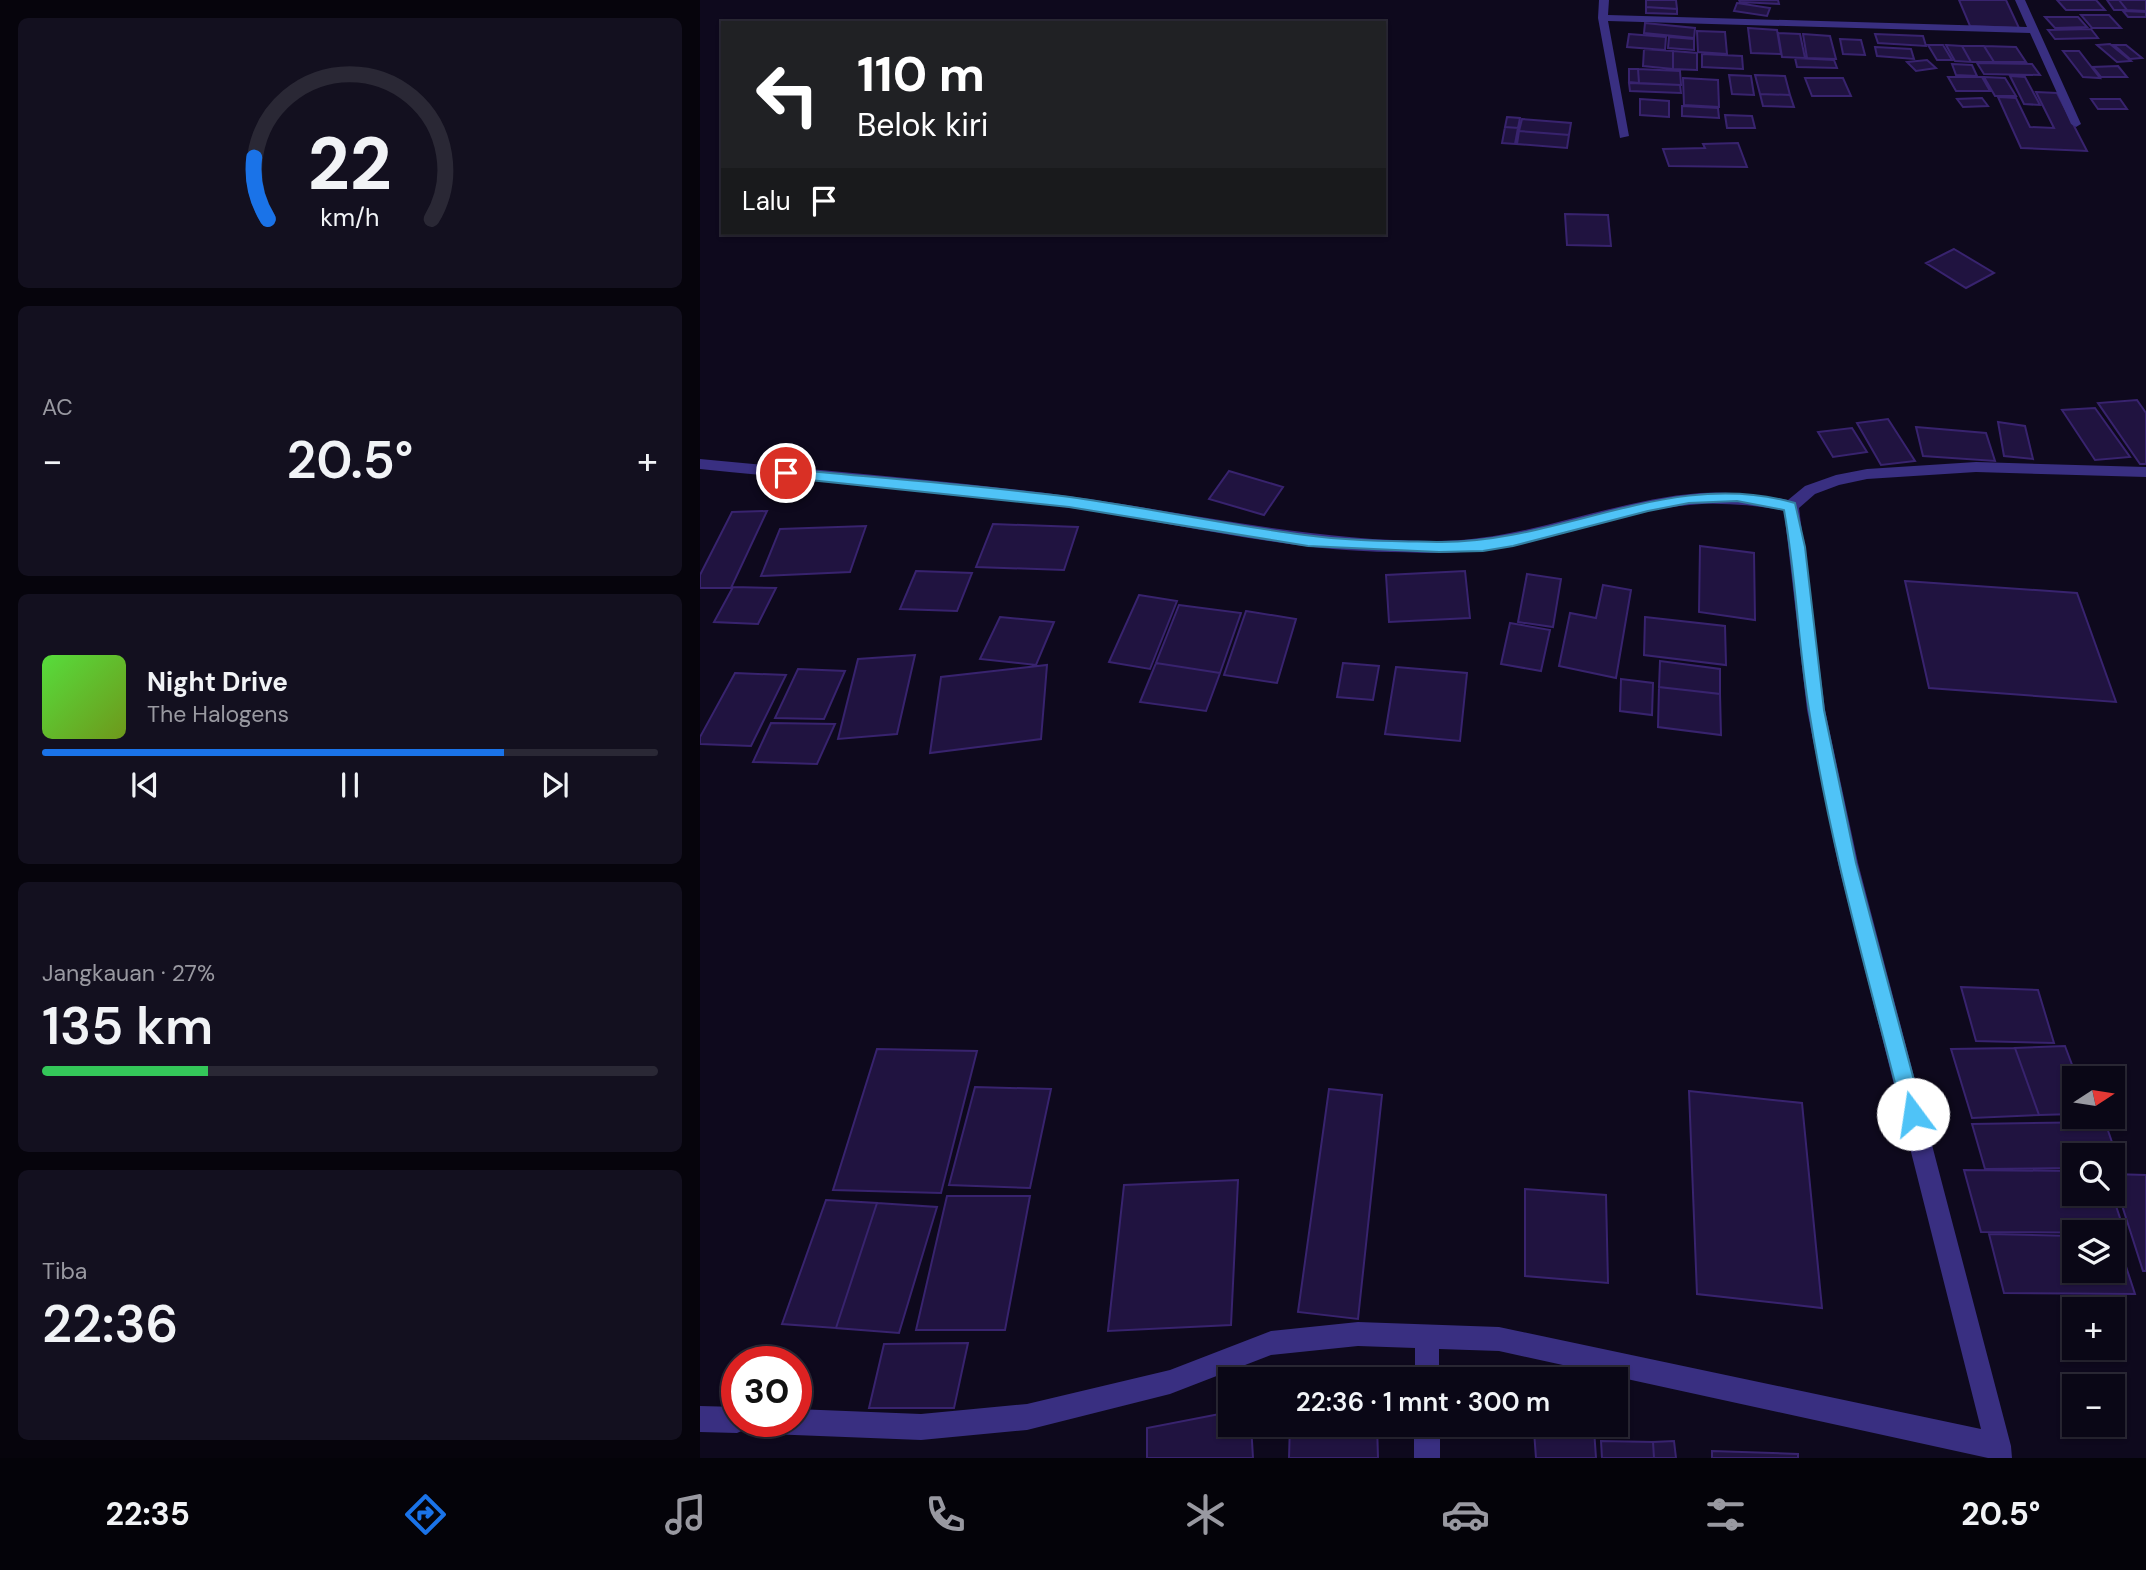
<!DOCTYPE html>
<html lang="id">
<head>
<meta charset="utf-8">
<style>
	:root { --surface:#0a0716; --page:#13101f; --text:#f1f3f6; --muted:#9999a1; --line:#2a2835; --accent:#1a73e8 }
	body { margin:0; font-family:"DM Sans",sans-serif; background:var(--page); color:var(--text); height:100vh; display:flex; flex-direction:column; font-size:26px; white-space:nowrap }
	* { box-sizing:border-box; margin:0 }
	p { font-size:23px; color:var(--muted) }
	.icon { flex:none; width:38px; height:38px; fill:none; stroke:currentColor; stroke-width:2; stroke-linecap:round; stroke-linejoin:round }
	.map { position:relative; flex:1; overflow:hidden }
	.panel { display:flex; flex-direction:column; gap:18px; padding:18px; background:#06040c; width:700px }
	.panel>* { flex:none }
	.guide { position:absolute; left:21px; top:21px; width:665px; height:214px; border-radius:0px; box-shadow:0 2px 5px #0004,0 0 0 2px var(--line); background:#202124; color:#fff; overflow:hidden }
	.needle { width:46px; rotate:78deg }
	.buttons { position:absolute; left:1362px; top:1066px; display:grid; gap:14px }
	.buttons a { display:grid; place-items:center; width:63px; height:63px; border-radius:0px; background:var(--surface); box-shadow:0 2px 5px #0004,0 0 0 2px var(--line); font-size:35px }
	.speed { position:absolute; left:21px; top:1346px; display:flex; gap:14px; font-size:35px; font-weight:700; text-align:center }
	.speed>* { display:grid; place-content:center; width:91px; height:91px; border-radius:50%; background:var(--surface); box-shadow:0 2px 5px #0004,0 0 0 2px var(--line); line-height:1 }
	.speed .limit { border:10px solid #d22; background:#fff; color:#111 }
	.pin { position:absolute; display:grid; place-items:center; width:60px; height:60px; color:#fff; margin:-30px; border:4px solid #fff; border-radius:50%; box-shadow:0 2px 7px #0007 }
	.me { position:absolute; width:77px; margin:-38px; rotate:346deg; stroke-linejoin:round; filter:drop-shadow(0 0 5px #0008) }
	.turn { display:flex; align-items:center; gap:24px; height:147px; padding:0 21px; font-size:32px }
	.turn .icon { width:91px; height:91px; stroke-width:2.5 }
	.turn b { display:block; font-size:49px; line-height:60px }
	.then { display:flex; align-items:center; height:66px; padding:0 21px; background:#0003; gap:14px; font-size:26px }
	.big { font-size:52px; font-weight:600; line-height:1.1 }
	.panel .tile { flex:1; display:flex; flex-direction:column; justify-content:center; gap:10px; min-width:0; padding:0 24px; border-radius:10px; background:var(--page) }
	.panel .dial { align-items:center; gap:0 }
	.dial svg { height:182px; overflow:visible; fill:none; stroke:var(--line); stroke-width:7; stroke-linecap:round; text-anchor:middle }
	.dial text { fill:var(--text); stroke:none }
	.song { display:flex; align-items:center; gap:21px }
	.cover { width:84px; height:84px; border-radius:10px; background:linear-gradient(135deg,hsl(110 70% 55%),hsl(80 70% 35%)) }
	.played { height:7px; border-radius:4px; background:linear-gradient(90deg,var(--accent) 75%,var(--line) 75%) }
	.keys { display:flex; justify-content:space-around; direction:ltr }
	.heat { display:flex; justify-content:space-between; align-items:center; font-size:38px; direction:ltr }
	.charge { height:10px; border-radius:5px; background:linear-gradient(90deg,#34c759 27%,var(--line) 0) }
	.trip { position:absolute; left:518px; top:1367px; width:410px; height:70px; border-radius:0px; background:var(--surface); box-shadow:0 2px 5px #0004,0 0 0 2px var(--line); font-weight:600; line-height:70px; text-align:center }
	.tabs { display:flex; height:112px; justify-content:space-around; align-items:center; background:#040309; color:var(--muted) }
	.tabs .icon { width:49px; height:49px }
	.tabs .active { color:var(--accent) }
	.tabs b { font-size:32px; color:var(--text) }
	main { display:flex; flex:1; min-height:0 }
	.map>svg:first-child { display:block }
</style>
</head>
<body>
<main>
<section class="panel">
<div class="tile dial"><svg viewBox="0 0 100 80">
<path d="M14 69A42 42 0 1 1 86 69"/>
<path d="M14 69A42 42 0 0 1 8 42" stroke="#1a73e8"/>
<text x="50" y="56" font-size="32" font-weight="700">22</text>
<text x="50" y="72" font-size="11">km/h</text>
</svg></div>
<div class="tile"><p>AC</p>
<div class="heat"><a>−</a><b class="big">20.5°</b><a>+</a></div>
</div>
<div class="tile">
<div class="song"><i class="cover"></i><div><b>Night Drive</b><p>The Halogens</p></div></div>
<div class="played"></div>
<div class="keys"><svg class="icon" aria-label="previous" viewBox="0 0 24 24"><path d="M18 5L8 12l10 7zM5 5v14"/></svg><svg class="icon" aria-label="pause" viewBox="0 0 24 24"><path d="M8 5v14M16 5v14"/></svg><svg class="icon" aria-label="next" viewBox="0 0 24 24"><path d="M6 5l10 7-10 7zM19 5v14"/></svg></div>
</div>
<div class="tile"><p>Jangkauan · 27%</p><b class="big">135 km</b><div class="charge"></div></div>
<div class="tile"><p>Tiba</p><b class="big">22:36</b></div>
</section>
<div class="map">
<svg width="1446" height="1458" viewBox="0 0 1446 1458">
	<rect width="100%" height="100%" fill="#0e091d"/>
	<path fill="#201340" stroke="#38236e" stroke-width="2" d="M946,0H976L977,9L946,7Z
		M1039,0H1078L1079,4L1040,2Z
		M1259,0H1306L1319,28L1270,26Z
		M1357,0H1396L1405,10H1366Z
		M1407,0H1419L1427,10H1414Z
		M1419,0H1446V11L1427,10Z
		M1037,3L1070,8L1067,16L1034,11Z
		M946,7L977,9V14L946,13Z
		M1423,11L1446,12V17H1428Z
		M1381,15H1409L1421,28H1392Z
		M1345,17H1378L1387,27L1355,28Z
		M945,23L995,28L994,38L944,33Z
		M1048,28L1077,30L1081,54L1051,53Z
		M1391,29L1398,38L1355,39L1348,30Z
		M997,31L1025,32L1027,54L998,52Z
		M1078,33L1100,34L1105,58L1082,57Z
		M929,34L966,37L965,50L927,47Z
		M1103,34L1130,36L1136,59L1107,58Z
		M1175,34L1223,36L1226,46L1178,43Z
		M969,37L994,39V50L968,48Z
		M1140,39L1161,40L1165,55L1143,54Z
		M1410,44L1431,61L1417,62L1397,45Z
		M1228,45H1243L1252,60H1237Z
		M1246,45L1262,46L1271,62L1255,61Z
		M1414,45H1426L1442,58L1430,59Z
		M1262,46H1284L1294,62H1271Z
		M1284,46L1316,47L1326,62H1294Z
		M1175,47L1211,49L1214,59L1177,56Z
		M944,49L973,51V69L943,66Z
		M973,51L997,53V70L973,69Z
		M1363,51H1379L1400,78L1383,77Z
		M1002,54L1042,56L1043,69L1002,67Z
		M1095,58L1134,60L1137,68L1097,67Z
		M1227,60L1236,68L1216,71L1207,62Z
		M1277,63L1332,64L1340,75L1284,74Z
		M1252,64L1272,65L1277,76L1256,75Z
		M1418,66L1427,77H1401L1393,67Z
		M929,69H938L939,83L929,82Z
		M938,69L980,71L981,85L939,83Z
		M1029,75L1051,76L1054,95L1032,94Z
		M1055,75L1085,76L1090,95L1060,94Z
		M1310,76L1325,77L1340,105L1324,104Z
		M1248,77H1282L1290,91H1256Z
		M1284,77L1305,78L1316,96H1295Z
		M983,78L1018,80L1019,107L984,105Z
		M1105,78H1143L1151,96H1112Z
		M929,83L980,85L981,93L930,91Z
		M1336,92L1357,93L1387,151L1321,148L1298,97L1316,98L1330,127L1354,128Z
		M1060,94L1090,95L1094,107L1063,106Z
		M1282,98L1288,106L1263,107L1257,99Z
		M940,99L969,101V117L940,115Z
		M1391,99H1420L1427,109H1398Z
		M982,106L1018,108L1019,118L982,116Z
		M1025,115L1052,116L1055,128H1027Z
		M807,117L820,118L818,128L805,127Z
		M822,119L871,123L869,135L819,131Z
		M805,127L818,128L815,144L802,143Z
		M819,131L869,135L867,148L817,144Z
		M1038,143L1047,167L969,166L963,149L1005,148L1003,144Z
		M865,214L908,215L911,246L867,245Z
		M1254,249L1294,273L1266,288L1226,263Z
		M1437,400L1446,413V464H1440L1398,403Z
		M1395,408L1430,457L1395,460L1362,410Z
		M1188,419L1215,461L1181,465L1157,423Z
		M1298,422L1325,426L1333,459L1304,456Z
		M1216,427L1286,433L1295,461L1223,456Z
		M1152,428L1167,452L1133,457L1118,432Z
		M529,471L583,487L564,515L509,499Z
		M67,511L31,588H0V575L32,512Z
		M293,524L378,527L364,570L276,567Z
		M166,526L150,572L61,576L80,529Z
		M1000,546L1054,553L1055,620L999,612Z
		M216,571L272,573L257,611L200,609Z
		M765,571L770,618L689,622L686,575Z
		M827,574L861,579L853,627L818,622Z
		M1205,581L1377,593L1416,702L1229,688Z
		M903,585L931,590L916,678L859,666L870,613L896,618Z
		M33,587L76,588L58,624L14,622Z
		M439,595L477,601L450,669L409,662Z
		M479,605L541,613L520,673L456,663Z
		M546,611L596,619L577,683L524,675Z
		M300,617L354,622L336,665L280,659Z
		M945,617L1025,626L1026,665L944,655Z
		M810,623L850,630L841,671L801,664Z
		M215,655L197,734L138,739L158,659Z
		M960,661L1020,669V694L959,687Z
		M456,663L520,673L506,711L440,702Z
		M643,663L679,666L673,700L637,697Z
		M347,665L341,739L230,753L241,677Z
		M696,667L767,673L760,741L685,734Z
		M98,669L145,671L124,719L75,718Z
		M35,673L86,675L51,746L0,744V737Z
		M921,679L953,683L952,715L920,711Z
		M959,687L1020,694L1021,735L958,727Z
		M71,723L135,724L117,764L53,762Z
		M1261,987L1338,990L1354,1043L1276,1041Z
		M1365,1046L1377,1078H1374V1114L1339,1115L1315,1048Z
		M1315,1048L1339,1115L1272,1118L1251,1049Z
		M177,1049L277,1051L241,1193L133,1190Z
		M275,1087L351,1089L330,1188L249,1185Z
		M629,1089L682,1095L658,1319L598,1312Z
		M989,1091L1102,1103L1122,1308L997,1294Z
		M1405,1122L1421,1168H1412V1155H1374V1168L1285,1169L1272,1124Z
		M1264,1170L1374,1171V1194H1412L1425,1233L1281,1232Z
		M1412,1174L1446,1175V1271H1443Z
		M538,1180L531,1325L408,1331L424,1185Z
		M825,1189L906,1195L908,1283L825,1276Z
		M247,1196H330L305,1330H216Z
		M126,1200L177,1203L136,1328L82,1324Z
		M177,1203L237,1207L199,1333L136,1328Z
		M1289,1234L1374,1236V1270H1412V1236H1416L1435,1294L1304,1293Z
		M268,1343L254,1408H169L184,1344Z
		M530,1412V1424H551L553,1458H447V1428Z
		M590,1424H677L678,1458H589Z
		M894,1429L896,1458H836L834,1431Z
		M901,1441L953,1442L954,1458H902Z
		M974,1441L976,1458H954L953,1442Z
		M1012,1451L1098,1454V1458H1012Z"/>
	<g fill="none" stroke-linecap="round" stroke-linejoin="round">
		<path fill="#392f81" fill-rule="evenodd" d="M899,0H909L908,15L1327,27L1315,0H1325L1381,124L1376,127L1371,124L1330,33L908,21L929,136L920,138L898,18Z
			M0,459C123,471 246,480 368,496C491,513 610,541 735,541C826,541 910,500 1000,493C1030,491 1059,495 1088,500L1105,486L1136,475L1167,469L1276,462L1446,467V477L1276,472L1167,479L1139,485L1115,494L1099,508L1125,710L1158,863L1311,1446L1312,1458H1288L799,1351L739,1349V1379H715V1348L658,1346L571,1355L470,1394L327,1430L221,1440L69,1434L60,1430L56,1421H96V1409L221,1414L327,1404L470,1370L571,1331L658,1322L799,1327L1281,1429L1138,863L1107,710L1084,510C1057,506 1030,503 1002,504C910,509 825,554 732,553C695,552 659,552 622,548C538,539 456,520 372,508C249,490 124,482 0,469Z
			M0,1406L37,1407V1421H49L46,1429L37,1433L0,1432Z
			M714,1424H740V1458H714Z"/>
	</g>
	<path fill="#4fc3f7" stroke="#337fa1" stroke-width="2" d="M86,469C181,478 276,485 370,497C449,508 527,525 605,535C648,541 694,541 737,542C860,544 972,467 1095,503L1105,547L1124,710L1156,863L1223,1114L1220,1121L1213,1123L1206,1121L1203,1114C1169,980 1130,847 1109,710C1098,644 1096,576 1084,510L1037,501L989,503L948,511L813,546L783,551L739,552L608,546L369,507L81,477L79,473Z"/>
</svg>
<div class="buttons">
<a><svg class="needle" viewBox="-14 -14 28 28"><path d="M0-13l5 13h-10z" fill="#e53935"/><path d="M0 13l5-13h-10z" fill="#9999a1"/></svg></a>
<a><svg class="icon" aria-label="search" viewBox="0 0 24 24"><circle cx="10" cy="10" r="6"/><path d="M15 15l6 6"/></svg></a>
<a><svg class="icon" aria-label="layers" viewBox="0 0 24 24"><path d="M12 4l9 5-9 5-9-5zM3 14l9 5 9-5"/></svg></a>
<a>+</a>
<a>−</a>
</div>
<div class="speed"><div class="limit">30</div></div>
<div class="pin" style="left:86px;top:473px;background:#d93025"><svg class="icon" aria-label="arrive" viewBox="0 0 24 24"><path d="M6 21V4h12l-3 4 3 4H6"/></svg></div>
<svg class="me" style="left:1213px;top:1114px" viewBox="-20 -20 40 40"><circle r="19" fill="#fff"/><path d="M0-13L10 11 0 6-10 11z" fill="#4fc3f7"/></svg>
<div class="trip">22:36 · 1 mnt · 300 m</div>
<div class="guide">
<div class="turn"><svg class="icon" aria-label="left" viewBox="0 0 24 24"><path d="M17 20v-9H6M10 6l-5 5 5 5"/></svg><div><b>110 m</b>Belok kiri</div></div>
<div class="then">Lalu<svg class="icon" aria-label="arrive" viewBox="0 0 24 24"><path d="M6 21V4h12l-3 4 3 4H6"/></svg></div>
</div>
</div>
</main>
<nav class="tabs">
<b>22:35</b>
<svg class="icon active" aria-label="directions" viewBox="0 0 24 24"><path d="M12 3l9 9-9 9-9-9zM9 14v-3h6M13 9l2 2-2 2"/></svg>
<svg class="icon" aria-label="music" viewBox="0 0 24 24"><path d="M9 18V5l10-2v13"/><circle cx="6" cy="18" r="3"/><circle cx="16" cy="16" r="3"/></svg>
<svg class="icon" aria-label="phone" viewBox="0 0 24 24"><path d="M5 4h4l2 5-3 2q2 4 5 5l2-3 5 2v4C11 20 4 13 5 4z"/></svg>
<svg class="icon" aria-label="climate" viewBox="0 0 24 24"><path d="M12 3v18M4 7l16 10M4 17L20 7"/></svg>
<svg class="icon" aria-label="car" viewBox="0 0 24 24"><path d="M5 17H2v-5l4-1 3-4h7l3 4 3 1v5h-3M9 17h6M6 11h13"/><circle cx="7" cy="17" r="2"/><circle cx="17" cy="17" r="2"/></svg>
<svg class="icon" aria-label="filters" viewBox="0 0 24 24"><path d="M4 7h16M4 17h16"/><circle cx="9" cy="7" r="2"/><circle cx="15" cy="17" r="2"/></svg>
<b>20.5°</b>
</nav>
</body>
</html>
